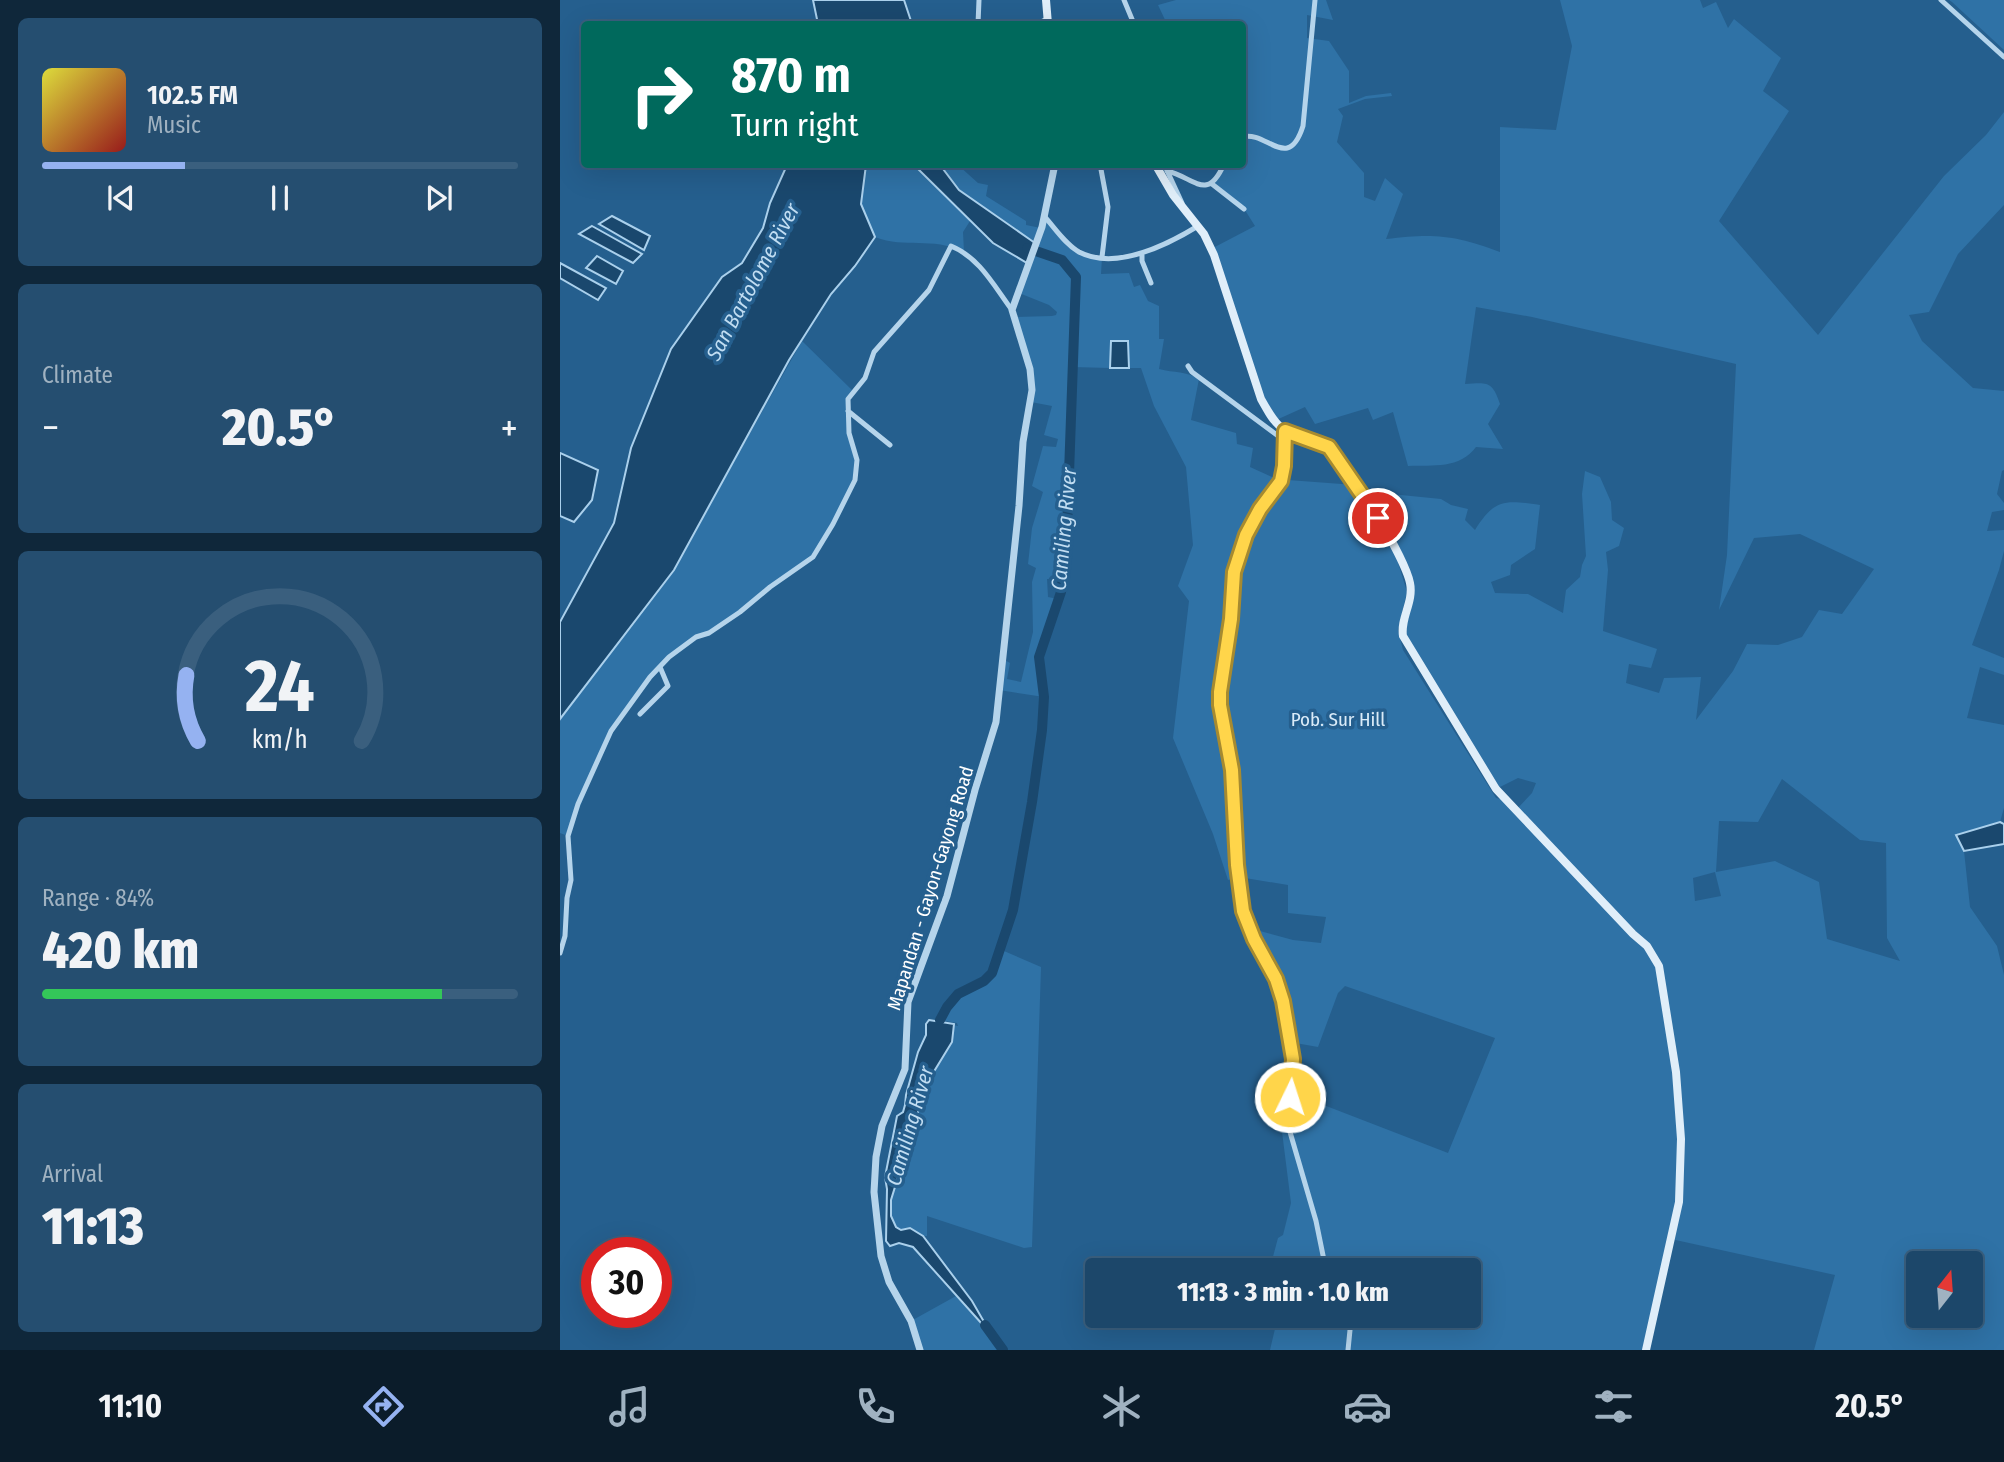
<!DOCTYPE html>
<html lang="en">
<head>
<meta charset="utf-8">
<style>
	:root { --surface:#1c476a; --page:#254e70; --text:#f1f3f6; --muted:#a0b2c1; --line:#3a5f7e; --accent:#95b2f1 }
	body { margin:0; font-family:"Fira Sans Condensed",sans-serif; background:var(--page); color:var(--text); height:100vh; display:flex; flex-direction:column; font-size:26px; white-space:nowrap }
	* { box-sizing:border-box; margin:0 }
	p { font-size:23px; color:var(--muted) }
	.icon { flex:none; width:38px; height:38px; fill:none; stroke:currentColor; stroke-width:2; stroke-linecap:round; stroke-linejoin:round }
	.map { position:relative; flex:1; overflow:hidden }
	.drawer { display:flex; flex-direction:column; gap:18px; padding:18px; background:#0f273a; width:560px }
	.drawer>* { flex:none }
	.hud { position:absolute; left:21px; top:21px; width:665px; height:147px; border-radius:7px; box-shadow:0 7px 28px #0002,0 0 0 2px var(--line); background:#00695c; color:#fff; overflow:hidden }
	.needle { width:46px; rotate:17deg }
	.controls { position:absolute; left:1346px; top:1251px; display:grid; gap:14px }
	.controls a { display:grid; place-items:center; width:77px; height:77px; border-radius:7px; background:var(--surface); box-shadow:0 7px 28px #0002,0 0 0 2px var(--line); font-size:35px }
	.speed { position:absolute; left:21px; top:1237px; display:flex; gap:14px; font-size:35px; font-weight:700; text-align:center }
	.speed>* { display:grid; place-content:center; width:91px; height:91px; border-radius:50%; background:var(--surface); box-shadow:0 7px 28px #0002,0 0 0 2px var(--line); line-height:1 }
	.speed .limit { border:10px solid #d22; background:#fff; color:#111 }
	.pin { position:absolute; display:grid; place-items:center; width:60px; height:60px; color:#fff; margin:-30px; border:4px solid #fff; border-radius:50%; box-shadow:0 2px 7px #0007 }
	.me { position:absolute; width:77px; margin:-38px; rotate:4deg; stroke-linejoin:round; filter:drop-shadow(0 0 5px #0008) }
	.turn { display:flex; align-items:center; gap:24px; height:147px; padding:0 35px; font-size:32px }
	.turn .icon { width:91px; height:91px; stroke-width:2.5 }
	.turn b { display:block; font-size:49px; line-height:60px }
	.big { font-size:52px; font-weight:800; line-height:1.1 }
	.drawer .card { flex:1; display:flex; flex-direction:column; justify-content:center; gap:10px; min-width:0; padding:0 24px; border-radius:10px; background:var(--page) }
	.drawer .dial { align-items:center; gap:0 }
	.dial svg { height:182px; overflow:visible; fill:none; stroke:var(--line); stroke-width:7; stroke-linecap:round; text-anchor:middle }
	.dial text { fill:var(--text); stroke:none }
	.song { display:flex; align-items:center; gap:21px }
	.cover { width:84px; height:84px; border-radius:10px; background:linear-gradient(135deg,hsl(60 70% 55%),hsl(0 70% 35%)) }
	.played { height:7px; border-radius:4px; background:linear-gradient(90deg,var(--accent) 30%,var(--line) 30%) }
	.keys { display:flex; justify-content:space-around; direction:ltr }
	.heat { display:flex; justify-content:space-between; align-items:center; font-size:38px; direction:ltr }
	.charge { height:10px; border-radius:5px; background:linear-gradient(90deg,#34c759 84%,var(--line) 0) }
	.trip { position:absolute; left:525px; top:1258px; width:396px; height:70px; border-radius:7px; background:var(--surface); box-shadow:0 7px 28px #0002,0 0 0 2px var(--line); font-weight:800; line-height:70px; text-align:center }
	.tab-bar { display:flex; height:112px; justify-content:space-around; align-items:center; background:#0b1c2a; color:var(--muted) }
	.tab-bar .icon { width:49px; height:49px }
	.tab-bar .current { color:var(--accent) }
	.tab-bar b { font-size:32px; color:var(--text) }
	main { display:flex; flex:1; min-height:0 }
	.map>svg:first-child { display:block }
</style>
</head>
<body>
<main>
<section class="drawer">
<div class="card">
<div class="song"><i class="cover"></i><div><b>102.5 FM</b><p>Music</p></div></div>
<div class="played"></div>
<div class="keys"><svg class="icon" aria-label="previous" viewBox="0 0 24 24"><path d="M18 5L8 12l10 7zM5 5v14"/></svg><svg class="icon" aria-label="pause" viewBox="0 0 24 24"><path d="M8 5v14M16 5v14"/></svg><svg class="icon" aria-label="next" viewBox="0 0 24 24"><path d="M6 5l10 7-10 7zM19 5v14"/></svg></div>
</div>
<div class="card"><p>Climate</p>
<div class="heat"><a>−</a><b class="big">20.5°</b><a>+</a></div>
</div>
<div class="card dial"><svg viewBox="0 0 100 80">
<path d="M14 69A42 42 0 1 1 86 69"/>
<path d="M14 69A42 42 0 0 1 9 40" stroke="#95b2f1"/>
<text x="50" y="56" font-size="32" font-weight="700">24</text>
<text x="50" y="72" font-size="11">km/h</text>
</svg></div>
<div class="card"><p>Range · 84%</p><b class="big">420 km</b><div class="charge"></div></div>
<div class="card"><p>Arrival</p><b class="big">11:13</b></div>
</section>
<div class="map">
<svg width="1444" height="1350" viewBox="0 0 1444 1350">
	<rect width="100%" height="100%" fill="#255f8e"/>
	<path fill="#2f72a6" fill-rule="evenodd" d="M616,0H766L773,20L747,15V38L769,41L789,71V103L806,96L831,93L832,96L805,99L778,109L783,116L777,142L804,173V197L815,201L825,178L843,194L826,239C874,233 895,235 940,252V127L996,130L1012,46L1000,0H1140L1143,8L1156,2L1168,28L1174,19L1221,58L1203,91L1229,111L1159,221L1258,335L1384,176L1426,135L1444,112V205L1398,254L1369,312L1349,315L1362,341L1413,388L1444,391V470L1442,471L1437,494L1444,503V510L1432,512L1427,531L1444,530V551L1439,570L1412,645L1444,658V675L1420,667L1407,718L1444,725V808L1440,822L1396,836L1404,851L1410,907L1437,946L1444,975V1350H1254L1275,1275L1111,1239L1121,1180V1166L1108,1253L1086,1350H710L718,1316H908V1270H718L711,1264L718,1238L723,1235L731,1203L719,1108L730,1107V1092L888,1153L935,1038L785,986L778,993L758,1047L730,1042L721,994L714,974L689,928L733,940L761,943L766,917L728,913V885L679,877L668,880L653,834L613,738L629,601L618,586L633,545L626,467L594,406L581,368H569L568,341H551L550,368L512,367C509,438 513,509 503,580L487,579L488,597L498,599L479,657L484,697L439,690L443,659L450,663L447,679L461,682L473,632L472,582L476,568L468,564L472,528L483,492L472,486L483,446L496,447L498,439L484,435L492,406L471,402L472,382L454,317L492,316L496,315L497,312L489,305L459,293L476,244L399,190L380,165H398L418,183L428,185L426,196L466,221V225L481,228L484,216C501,234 514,257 542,257L541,274L569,273L574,287L580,285L588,301L599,306V339H604L599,369C614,373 627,371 639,379L631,420L676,433L677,444L693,448L690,467L721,481C708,498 695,515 686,535C674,561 674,587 671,614C669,636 667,657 668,679L677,621L676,588L683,556L703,512L728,480L795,485L836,556L847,592L838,630L843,650L936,798L945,800L956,810L972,793L976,783L958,778L936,789L849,647C836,618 855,610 850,583C845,555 816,515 801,491L881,499L891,505L908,509L905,520L915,530C935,498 945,500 980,505L975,549L951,565L950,575L931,582L935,593L968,594L1003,613L1006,590L1020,577L1022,565L1026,556L1022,494L1025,471L1040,477L1051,502L1052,520L1064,528L1059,546L1046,552L1048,570L1043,631L1097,649L1091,668L1069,664L1066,683L1099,693L1104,678L1141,677L1136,720L1173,671L1187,644L1218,645L1242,637L1259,610L1282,614L1314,569L1240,534L1194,538L1159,610L1167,555L1176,364L972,317L916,307L905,384C927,383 932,380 940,404L928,424L943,449L916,447C900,469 873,465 848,466L833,412L813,420L808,408L755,424L745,407L714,421L700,398L651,249L695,226L683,207L652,184L664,165L682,164V24H607L598,5ZM1222,779L1300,840L1326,843L1327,938L1340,961L1267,939L1259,882L1215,861L1156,872L1159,821L1198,822ZM1155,872L1161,896L1135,901L1133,878ZM1358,1264H1410V1316H1358Z
		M1389,0H1444V50L1392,2Z
		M306,165H354L410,221L403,232L404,252C371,236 346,249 315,237L301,204Z
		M242,341L294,392L288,399L289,423L295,452V480L253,557L156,627L136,637L109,657L51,731L8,836L0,833V719L85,605L135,531Z
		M453,910L444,951L481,967L472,1247L464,1248L367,1216V1236H363L412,1301L443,1350H360L351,1321L396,1296L353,1247L339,1243L330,1246L326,1241L327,1189L325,1177L337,1116L343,1112L346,1105C348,1076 365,1050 367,1022L369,1020L398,1026L397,1023L380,1020L386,1008L398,994L424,981L432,973Z"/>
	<path fill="#1a486e" stroke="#aad0ec" stroke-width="2" d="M253,0H344L352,24H258Z
		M227,165H306L301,204L315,237L295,266L271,294L229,360L114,570L0,719V622L54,523L71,448L111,349L162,277L182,263L203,228L210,203Z
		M354,165H380L399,190L475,243L467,263L433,243Z
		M52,216L90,236L84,250L39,224Z
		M32,226L82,254L73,263L19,234Z
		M37,256L63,271L56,284L26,268Z
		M0,263L46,288L38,300L0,278Z
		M551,341H568L569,368H550Z
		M0,453L38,470L32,500L14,522L0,516Z
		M1440,822L1444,824V844L1404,851L1396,835Z
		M369,1020L394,1024L392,1042L367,1083L331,1200V1216L336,1227L341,1230L350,1228L363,1236L412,1301L431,1334L353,1247L339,1243L330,1246L326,1241L327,1189L325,1177L337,1116L343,1112L345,1105L346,1095L358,1052L366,1035V1024Z"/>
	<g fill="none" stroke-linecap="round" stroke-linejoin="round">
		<path stroke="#1a486e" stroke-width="10" d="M380,1020L387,1007L398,994L424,981L432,973L453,910L472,802L482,730L484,697L479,657L501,592L506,558L516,277L502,260L467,248
			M425,1325L443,1350"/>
		<path stroke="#b5d4eb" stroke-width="5" d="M564,0L574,24
			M1381,0L1444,57
			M418,24L419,0
			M477,24L487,19
			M682,137C707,130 728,173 743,126L755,0
			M540,164L548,207L542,257
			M604,164L622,203
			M607,171C634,177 647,203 664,164
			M652,184L684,209
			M484,216C495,228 505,244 519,252C556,271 607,245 638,226
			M582,253V261L591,283
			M628,366L632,372L725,441
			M288,411L330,445
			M725,431L724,466L721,481L692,523L674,572L671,619L662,672L660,705L672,770L677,865L683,911L694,939L716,979L723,1001L733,1059L730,1132L756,1221L766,1270
			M80,714L108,686L100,667
			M0,953L5,936L7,898L11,880L8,836L18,804L51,731L90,677L109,657L136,637L149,633L180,612L210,587L253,557L273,524L295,480L297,460L289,433L288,399L305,378L314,352L369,290L391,246C420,258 434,286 452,310
			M785,1316L790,1330L788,1350"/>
		<path stroke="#b5d4eb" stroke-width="7" d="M360,1350L351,1321L329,1282L321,1256L314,1192L316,1157L322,1126L345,1069L348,1002L387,896L415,790L436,722L459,506L463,442L472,390L470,369L452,310L482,227L495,164"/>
		<path stroke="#e0eef9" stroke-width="8" d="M486,0L488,24
			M595,164L613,195L644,234L654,255L701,399C716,426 718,429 747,438C754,440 761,442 767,446C787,460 845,558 850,583C854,602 840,618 843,636L936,789L1073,934L1087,946L1099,966L1116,1072L1121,1139L1119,1202L1086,1350"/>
	</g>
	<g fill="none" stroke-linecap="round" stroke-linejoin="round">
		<defs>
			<path id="route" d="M730,1097L733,1059L723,1001L716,979L694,939L683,911L677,865L672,770L660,705V692L671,619L674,572L686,535L700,509L721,481L724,466L725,431L769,447L818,518"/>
		</defs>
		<use href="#route" stroke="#a68a30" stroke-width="18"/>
		<use href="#route" stroke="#ffd54a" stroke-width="12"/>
	</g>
	<g text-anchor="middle" stroke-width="7" stroke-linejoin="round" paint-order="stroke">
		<g font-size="19" fill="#daebf8" stroke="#255f8e">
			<text x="778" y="726">Pob. Sur Hill</text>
		</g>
		<g font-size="19" fill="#fff" stroke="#255f8e">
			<text transform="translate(370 888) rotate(-73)" y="7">Mapandan - Gayon-Gayong Road</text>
		</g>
		<g font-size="21" font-style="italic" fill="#c1ddf2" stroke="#255f8e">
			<text transform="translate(193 282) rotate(-62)" y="7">San Bartolome River</text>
			<text transform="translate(504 529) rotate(-85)" y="7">Camiling River</text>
			<text transform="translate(350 1126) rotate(-74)" y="7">Camiling River</text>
		</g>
	</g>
</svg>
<div class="controls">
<a><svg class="needle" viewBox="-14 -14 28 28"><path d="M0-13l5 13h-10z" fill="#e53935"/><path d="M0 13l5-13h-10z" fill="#a0b2c1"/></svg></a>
</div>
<div class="speed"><div class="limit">30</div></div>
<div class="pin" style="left:818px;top:518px;background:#d93025"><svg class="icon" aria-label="arrive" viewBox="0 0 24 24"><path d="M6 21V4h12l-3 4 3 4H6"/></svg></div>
<svg class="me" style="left:730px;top:1097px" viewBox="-20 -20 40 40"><circle r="17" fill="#ffd54a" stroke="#fff" stroke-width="3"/><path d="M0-11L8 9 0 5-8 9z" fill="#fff"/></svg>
<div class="trip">11:13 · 3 min · 1.0 km</div>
<div class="hud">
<div class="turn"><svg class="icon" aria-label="right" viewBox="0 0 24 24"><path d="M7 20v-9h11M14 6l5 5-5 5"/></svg><div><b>870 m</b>Turn right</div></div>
</div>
</div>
</main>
<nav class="tab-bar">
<b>11:10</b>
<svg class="icon current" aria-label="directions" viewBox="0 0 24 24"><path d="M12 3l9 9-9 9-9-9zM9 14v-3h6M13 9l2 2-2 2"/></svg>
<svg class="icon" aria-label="music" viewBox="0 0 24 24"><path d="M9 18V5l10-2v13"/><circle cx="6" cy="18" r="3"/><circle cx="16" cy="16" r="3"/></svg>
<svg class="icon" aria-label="phone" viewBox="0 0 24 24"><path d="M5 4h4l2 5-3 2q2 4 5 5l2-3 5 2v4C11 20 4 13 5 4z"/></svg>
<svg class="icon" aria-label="climate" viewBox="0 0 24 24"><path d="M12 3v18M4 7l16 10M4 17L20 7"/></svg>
<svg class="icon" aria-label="car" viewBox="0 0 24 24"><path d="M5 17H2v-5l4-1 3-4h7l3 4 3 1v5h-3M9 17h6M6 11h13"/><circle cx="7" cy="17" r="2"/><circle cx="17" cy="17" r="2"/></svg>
<svg class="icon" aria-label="filters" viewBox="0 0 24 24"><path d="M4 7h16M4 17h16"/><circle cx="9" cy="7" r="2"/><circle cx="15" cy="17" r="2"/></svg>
<b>20.5°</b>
</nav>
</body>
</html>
